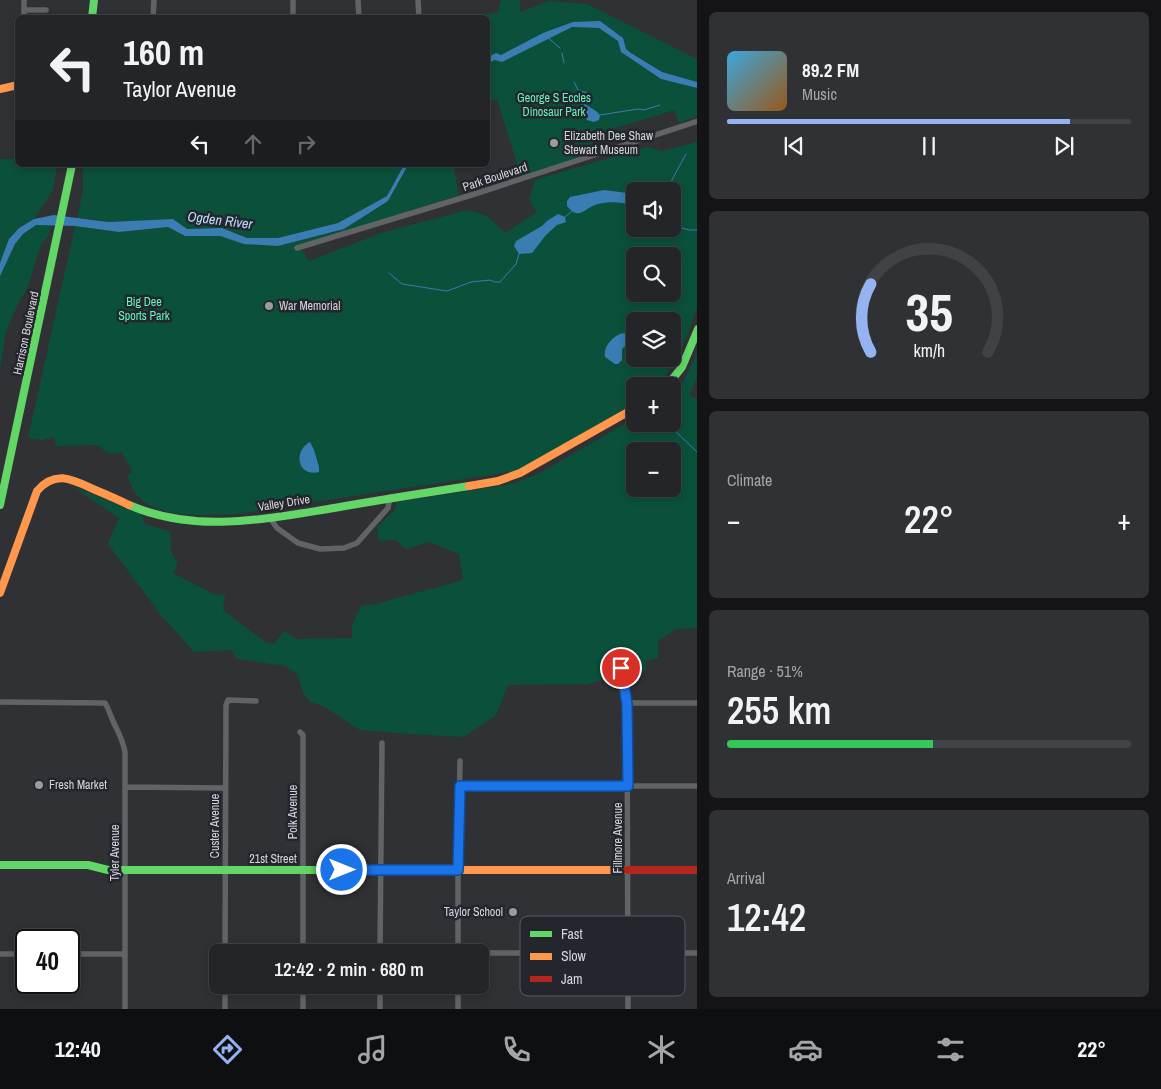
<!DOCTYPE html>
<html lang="en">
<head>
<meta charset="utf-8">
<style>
	:root { --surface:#242528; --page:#303134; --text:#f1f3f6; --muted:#a3a5a8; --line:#414245; --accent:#95b2f1 }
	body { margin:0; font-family:"Archivo Narrow",sans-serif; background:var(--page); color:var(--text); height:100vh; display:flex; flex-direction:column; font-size:19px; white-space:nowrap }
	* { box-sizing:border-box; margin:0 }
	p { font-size:16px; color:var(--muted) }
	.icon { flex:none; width:28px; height:28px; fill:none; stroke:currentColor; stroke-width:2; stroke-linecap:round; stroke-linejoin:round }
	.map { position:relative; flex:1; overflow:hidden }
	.details { display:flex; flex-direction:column; gap:12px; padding:12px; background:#141416; width:464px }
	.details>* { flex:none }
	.guide { position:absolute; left:15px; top:15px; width:475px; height:152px; border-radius:8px; box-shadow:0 2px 8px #0003,0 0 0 1px var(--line); background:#242528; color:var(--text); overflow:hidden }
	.fabs { position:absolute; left:626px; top:182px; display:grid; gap:10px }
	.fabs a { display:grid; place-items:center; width:55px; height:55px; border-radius:8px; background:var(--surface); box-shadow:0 2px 8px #0003,0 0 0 1px var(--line); font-size:25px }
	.speed { position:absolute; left:15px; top:929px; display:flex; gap:10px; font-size:25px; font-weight:700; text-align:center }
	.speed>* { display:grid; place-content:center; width:65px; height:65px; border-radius:50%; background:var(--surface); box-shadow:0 2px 8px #0003,0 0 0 1px var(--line); line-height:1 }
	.speed .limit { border:2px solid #111; border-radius:8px; background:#fff; color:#111 }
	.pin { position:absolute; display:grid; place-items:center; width:42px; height:42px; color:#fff; margin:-21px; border:2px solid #fff; border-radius:50%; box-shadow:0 1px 5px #0007 }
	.me { position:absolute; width:55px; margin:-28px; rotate:90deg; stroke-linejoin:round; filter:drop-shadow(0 0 4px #0008) }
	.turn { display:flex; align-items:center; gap:18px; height:105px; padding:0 25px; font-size:22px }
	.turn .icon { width:65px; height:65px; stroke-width:2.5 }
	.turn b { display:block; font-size:35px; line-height:42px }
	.lanes { display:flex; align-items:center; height:48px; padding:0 25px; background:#0003; justify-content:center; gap:25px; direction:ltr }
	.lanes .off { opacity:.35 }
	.big { font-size:38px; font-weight:600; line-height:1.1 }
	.details .card { flex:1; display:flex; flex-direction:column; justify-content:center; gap:8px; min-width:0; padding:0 18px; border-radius:8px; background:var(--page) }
	.details .dial { align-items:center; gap:0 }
	.dial svg { height:130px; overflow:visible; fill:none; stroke:var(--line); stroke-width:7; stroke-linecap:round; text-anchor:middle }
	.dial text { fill:var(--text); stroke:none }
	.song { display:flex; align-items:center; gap:15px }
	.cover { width:60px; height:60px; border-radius:8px; background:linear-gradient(135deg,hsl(200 70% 55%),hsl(30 70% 35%)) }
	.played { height:5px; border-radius:2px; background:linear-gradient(90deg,var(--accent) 85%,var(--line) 85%) }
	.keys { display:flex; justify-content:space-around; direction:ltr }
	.heat { display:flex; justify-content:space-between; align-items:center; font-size:28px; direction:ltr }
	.charge { height:8px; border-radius:4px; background:linear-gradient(90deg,#34c759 51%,var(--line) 0) }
	.trip { position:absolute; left:209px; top:944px; width:280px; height:50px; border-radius:8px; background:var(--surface); box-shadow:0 2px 8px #0003,0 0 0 1px var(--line); font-weight:600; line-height:50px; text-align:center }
	.dock { display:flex; height:80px; justify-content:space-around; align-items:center; background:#0e0f10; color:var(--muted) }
	.dock .icon { width:35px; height:35px }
	.dock .selected { color:var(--accent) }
	.dock b { font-size:22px; color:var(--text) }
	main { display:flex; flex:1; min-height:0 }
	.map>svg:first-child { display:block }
</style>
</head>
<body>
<main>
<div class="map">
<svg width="698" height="1009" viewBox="0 0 698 1009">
	<rect width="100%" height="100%" fill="#303135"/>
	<path fill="#0b503b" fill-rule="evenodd" d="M501,0H520V12L549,1L587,4L697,59V82L662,72L631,53L626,49L623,38L600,21L543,33L501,55L496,53L488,57V18H466V15L498,13Z
		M572,27L599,28L618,41L621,52L661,79L697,88V116L679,123L674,110L597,134L591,141L594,154L521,177L497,99L488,102V63Z
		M697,142V308L680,354L658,386H635V403L552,453L517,471L237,514C206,515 157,520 136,494C132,489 130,482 127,476L132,472L122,452C112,456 105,452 98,445L56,446L54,437L42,440L28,438L75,226L119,232L168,227L185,236H220L244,244L278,246L344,229L388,201L408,165H448L454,169L459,195L300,247L309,261L384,232L468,210L487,216L505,233L537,212L529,199L535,180L646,147L662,151ZM635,191H672V229H635ZM635,256H672V294H635ZM635,321H672V359H635Z
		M0,159H17L18,165H57L53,190L34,219L19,228L0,263Z
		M83,165L117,167L118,165H404L387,196L338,223L278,238H247L222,228L187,229L173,219L108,222L92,219L77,218L83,191Z
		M36,225H51L48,236L42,243L38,253L28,287L19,302L6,331L0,369V276L15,244L23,234Z
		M697,354V377L690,396L698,399L697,628L676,629L658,641V658L646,661V671L633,672L631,664H619L614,671L615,677L587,684L508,685L496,715L464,737L410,734L360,730L325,707L311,702L303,693L298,675L285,666L237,659L231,650L194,652L161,615L108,544L119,518L72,486L141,514L145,524L171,532C170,543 169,554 178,562L173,573L215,595L225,594L223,610L266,643L274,644L284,631L297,639L352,638V625L361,606L376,604L463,580L459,554L429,542L406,549L396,540L379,541L377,527L394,511L397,502L511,484L538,474L635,418V424H672L673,395L682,384ZM635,451H672V489H635Z"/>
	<path fill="#397db3" d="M600,21L623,38L626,49L631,53L662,72L697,82V88L661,79L621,52L618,41L599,28L572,27L502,62L495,60L488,63V57L496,53L501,55L543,33L573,22Z
		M578,90L586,92L588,94L583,103C589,107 596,110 600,115L599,120L594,122L587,120L580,107Z
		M404,165H408L388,201L344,229L278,246L244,244L220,236H185L168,227L119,232L75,226L36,225L23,234L15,244L0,276V263L9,239L19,228L34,219L54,215L108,222L173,219L187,229L222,228L247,238H278L338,223L387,196Z
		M604,190L635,194V206C624,202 609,201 598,204C585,207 580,222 567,206V201L570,197Z
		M558,214L565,217L566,222L557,225L546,235L532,253L519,254L514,246L516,241L542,226L547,221Z
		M623,333L628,335L630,341L622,349V360L618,364H615L605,357C603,346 613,336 623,333Z
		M310,442L314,450L319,467V472C297,477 293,451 310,442Z"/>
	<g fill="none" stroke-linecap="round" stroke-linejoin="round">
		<path stroke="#397db3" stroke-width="1" d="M547,37L560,48
			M562,53L564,63
			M574,82L578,90
			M600,115L638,109L644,110L660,105
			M666,191L686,154
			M565,217L572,211
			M672,225L689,230H698
			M389,273L402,284L447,291L471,282L490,280L495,282H500L516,264L519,254
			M668,424L698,453"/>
		<path stroke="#616364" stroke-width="5.5" d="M24,0V18
			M293,0V18
			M358,0L359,18
			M418,0L419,18
			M24,10H46
			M153,18L154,0
			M297,248L478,193L698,121
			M270,518L277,528L298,543L320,549L344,548L357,543L388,508L390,497
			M621,668L627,703L628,1009
			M0,702L105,703C109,709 110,715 113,721C118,732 123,740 125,752V1009
			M627,703H698
			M300,732L303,735V952
			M460,786H698
			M125,787L225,788
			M225,952L226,705L228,700L256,701
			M380,952L382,743
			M458,952V870L460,761
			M480,953H698
			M0,954H26
			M69,954H125
			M458,985V1009
			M225,1009V985
			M303,1009V985
			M380,1009V985"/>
		<path stroke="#63d668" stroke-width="8" d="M92,18L94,0
			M667,386L682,367L698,329
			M0,505L72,165
			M129,505C196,534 265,519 334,508C379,500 424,493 469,486
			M0,865H88L108,870H427"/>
		<path stroke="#ff974d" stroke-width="8" d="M0,89L18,85
			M469,486L498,481L520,473L635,408
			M0,593L37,491C55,470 72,479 93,489C105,494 117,499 129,505
			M427,870H627"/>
		<path stroke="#b3261e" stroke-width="8" d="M627,870H698"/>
	</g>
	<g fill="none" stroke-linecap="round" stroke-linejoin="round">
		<defs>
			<path id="route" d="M342,870H458L460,786H628L627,704L621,668"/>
		</defs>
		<use href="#route" stroke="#114b97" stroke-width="12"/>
		<use href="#route" stroke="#1a73e8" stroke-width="9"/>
	</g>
	<g fill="#999b9f" stroke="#24262d" stroke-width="2">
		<circle cx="554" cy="143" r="5"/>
		<circle cx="269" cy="306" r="5"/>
		<circle cx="39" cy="785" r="5"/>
		<circle cx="513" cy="912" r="5"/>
	</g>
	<g text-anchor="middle" stroke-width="5" stroke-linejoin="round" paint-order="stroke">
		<g font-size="12" fill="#66f3bd" stroke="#24262d">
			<text x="554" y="102">George S Eccles<tspan x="554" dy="14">Dinosaur Park</tspan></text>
			<text x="144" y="306">Big Dee<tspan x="144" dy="14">Sports Park</tspan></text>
		</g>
		<g font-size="12" fill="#d2d4d8" stroke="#24262d" text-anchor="start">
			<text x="564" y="140">Elizabeth Dee Shaw<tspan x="564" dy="14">Stewart Museum</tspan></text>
			<text x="279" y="310">War Memorial</text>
			<text x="49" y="789">Fresh Market</text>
			<text x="503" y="916" text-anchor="end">Taylor School</text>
		</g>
		<g font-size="12" fill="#d2d4d8" stroke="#24262d">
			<text transform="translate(495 177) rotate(-18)" y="4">Park Boulevard</text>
			<text transform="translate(26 333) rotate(-78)" y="4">Harrison Boulevard</text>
			<text transform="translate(284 503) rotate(-9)" y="4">Valley Drive</text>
			<text transform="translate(293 812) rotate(-90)" y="4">Polk Avenue</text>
			<text transform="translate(215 826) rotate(-90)" y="4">Custer Avenue</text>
			<text transform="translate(618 838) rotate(-90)" y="4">Fillmore Avenue</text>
			<text transform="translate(115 853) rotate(-90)" y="4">Tyler Avenue</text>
			<text x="273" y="863">21st Street</text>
		</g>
		<g font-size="14" font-style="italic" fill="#badefe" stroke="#24262d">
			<text transform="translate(220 220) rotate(7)" y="5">Ogden River</text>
		</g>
	</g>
	<rect x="520" y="916" width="165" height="80" rx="8" fill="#24262d" stroke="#585a60" stroke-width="1"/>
	<rect x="530" y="931" width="22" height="6" fill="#63d668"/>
	<rect x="530" y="953" width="22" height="7" fill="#ff974d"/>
	<rect x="530" y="976" width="22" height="6" fill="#b3261e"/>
	<g font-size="14" fill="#d2d4d8">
		<text x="561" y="939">Fast</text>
		<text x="561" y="961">Slow</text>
		<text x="561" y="984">Jam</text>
	</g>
</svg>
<div class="fabs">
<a><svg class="icon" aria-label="sound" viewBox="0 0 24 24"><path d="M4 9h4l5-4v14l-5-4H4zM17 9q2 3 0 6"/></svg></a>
<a><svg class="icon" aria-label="search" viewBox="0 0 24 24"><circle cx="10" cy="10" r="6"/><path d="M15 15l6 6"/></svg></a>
<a><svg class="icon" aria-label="layers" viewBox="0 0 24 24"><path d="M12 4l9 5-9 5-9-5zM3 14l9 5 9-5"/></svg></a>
<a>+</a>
<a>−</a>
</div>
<div class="speed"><div class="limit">40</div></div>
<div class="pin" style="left:621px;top:668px;background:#d93025"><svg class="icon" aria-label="arrive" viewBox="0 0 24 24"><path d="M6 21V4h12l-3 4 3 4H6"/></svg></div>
<svg class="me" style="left:342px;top:870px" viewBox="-20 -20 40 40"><circle r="17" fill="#1a73e8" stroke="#fff" stroke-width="3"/><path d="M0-11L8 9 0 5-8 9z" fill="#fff"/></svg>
<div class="trip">12:42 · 2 min · 680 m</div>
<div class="guide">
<div class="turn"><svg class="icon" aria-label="left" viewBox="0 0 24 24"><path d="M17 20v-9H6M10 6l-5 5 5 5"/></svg><div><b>160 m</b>Taylor Avenue</div></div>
<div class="lanes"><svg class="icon" aria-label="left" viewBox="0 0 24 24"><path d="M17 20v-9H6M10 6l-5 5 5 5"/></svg><svg class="icon off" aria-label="ahead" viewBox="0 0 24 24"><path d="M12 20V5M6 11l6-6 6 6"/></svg><svg class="icon off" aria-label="right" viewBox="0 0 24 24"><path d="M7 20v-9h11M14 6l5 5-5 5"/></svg></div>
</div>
</div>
<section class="details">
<div class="card">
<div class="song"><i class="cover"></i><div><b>89.2 FM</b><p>Music</p></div></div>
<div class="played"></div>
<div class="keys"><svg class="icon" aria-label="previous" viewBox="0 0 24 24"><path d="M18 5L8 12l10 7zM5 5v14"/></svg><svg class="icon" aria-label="pause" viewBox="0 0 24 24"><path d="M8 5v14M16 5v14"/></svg><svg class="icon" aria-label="next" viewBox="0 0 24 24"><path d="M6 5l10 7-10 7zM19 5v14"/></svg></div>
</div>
<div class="card dial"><svg viewBox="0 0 100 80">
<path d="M14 69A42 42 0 1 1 86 69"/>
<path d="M14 69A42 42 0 0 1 14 27" stroke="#95b2f1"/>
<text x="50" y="56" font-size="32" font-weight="700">35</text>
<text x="50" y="72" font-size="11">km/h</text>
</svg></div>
<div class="card"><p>Climate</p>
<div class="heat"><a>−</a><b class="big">22°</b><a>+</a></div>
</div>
<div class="card"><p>Range · 51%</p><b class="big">255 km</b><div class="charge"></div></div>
<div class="card"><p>Arrival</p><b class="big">12:42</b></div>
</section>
</main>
<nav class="dock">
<b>12:40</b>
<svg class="icon selected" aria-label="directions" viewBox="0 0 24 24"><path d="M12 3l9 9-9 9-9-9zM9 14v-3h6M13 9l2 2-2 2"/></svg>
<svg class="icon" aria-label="music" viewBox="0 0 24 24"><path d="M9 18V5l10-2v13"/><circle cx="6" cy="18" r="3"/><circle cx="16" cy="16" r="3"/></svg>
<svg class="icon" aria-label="phone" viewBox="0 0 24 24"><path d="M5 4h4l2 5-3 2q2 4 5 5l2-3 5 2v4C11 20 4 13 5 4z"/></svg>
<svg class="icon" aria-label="climate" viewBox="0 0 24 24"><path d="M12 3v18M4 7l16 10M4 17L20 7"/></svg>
<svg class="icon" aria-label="car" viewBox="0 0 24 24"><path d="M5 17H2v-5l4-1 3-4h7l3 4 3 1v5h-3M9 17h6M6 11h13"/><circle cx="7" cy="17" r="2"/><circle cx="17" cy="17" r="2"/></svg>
<svg class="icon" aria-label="filters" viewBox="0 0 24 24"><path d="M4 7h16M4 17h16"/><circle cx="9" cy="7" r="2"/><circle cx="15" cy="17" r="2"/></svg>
<b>22°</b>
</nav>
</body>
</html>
